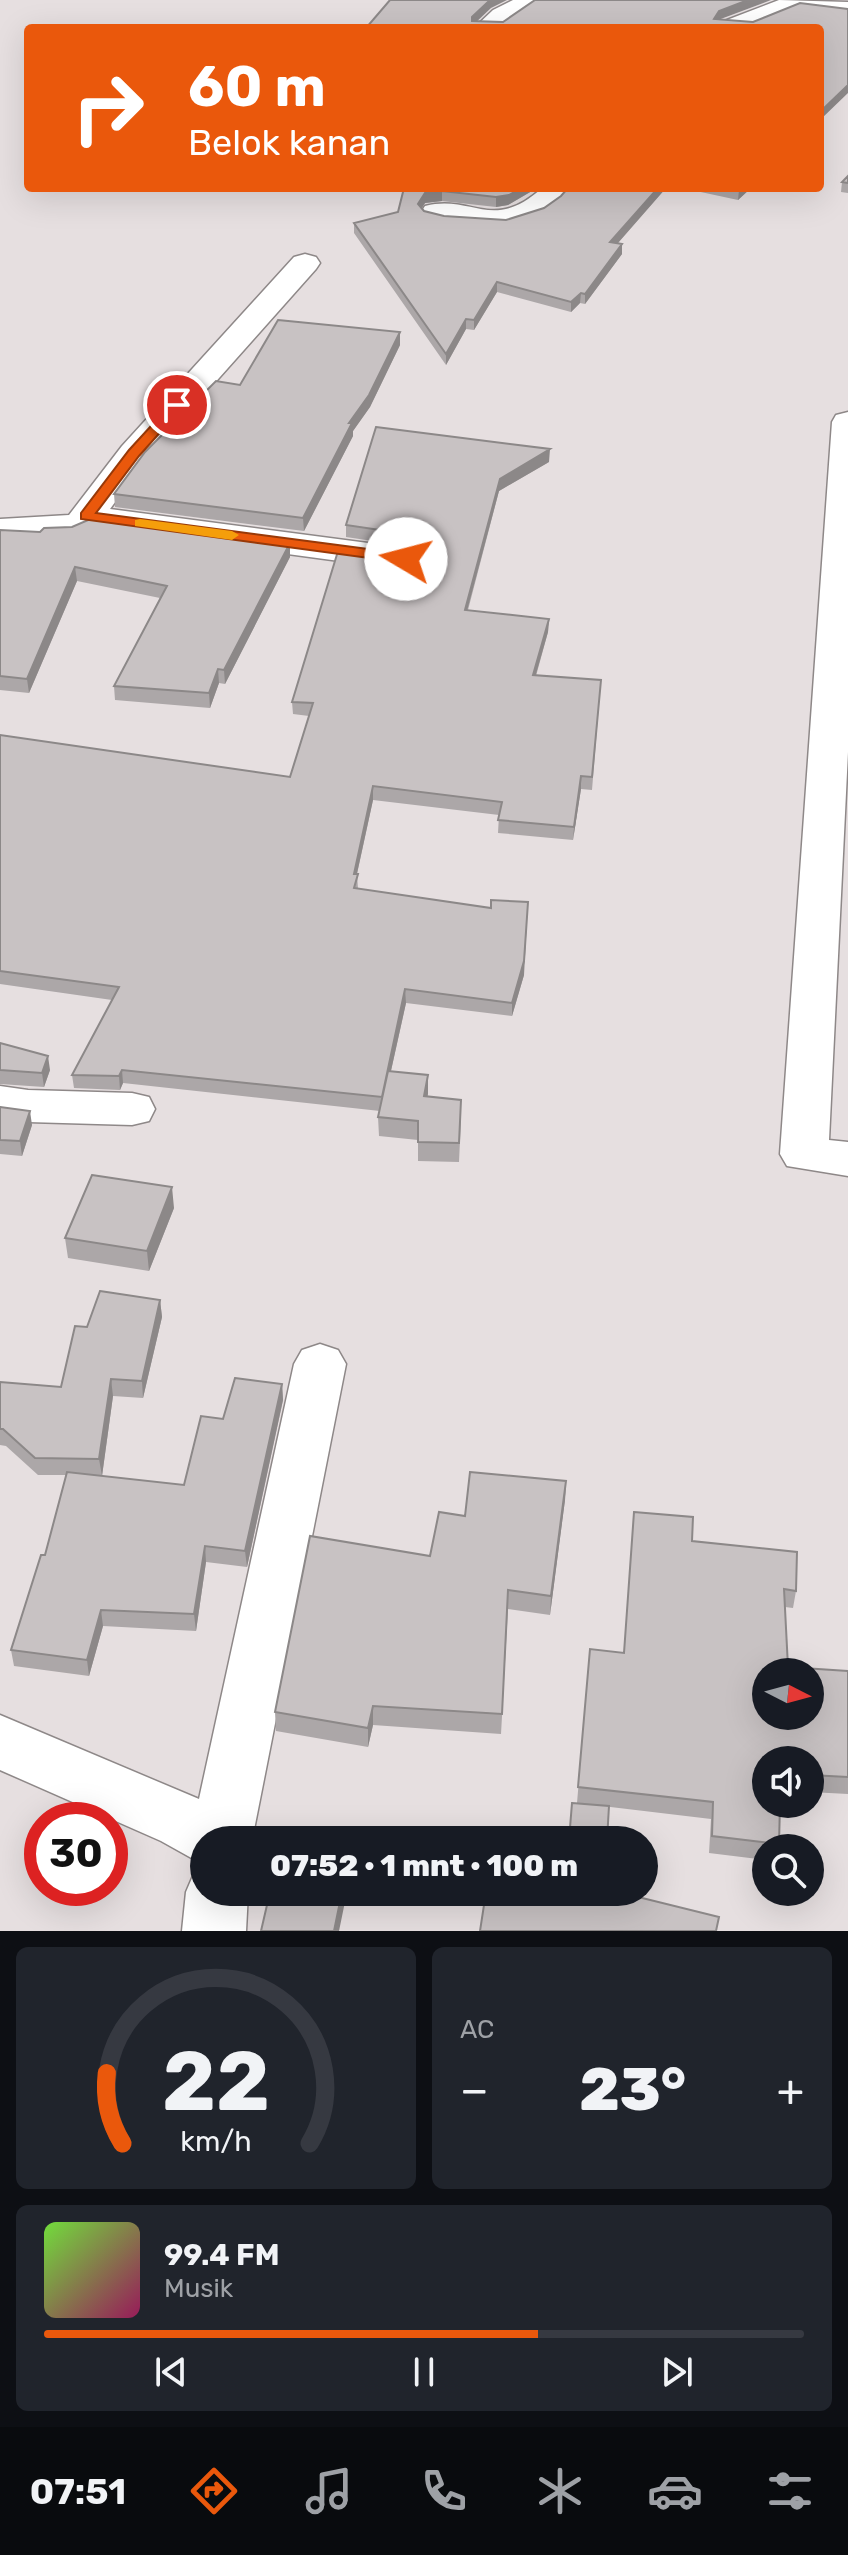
<!DOCTYPE html>
<html lang="id">
<head>
<meta charset="utf-8">
<style>
	:root { --surface:#171b24; --page:#20242c; --text:#f1f3f6; --muted:#9ea1a6; --line:#363941; --accent:#ea580c }
	body { margin:0; font-family:Rubik,sans-serif; background:var(--page); color:var(--text); height:100vh; display:flex; flex-direction:column; font-size:30px; white-space:nowrap }
	* { box-sizing:border-box; margin:0 }
	p { font-size:26px; color:var(--muted) }
	.icon { flex:none; width:44px; height:44px; fill:none; stroke:currentColor; stroke-width:2; stroke-linecap:round; stroke-linejoin:round }
	.map { position:relative; height:1931px; overflow:hidden }
	.sheet { display:flex; flex-direction:column; gap:16px; padding:16px; background:#0d0f14; flex:1 }
	.sheet>* { flex:none }
	.banner { position:absolute; left:24px; top:24px; width:800px; height:168px; border-radius:8px; box-shadow:0 8px 32px #0002; background:#ea580c; color:#fff; overflow:hidden }
	.needle { width:52px; rotate:96deg }
	.controls { position:absolute; left:752px; top:1658px; display:grid; gap:16px }
	.controls a { display:grid; place-items:center; width:72px; height:72px; border-radius:50%; background:var(--surface); box-shadow:0 8px 32px #0002; font-size:40px }
	.speed { position:absolute; left:24px; top:1802px; display:flex; gap:16px; font-size:40px; font-weight:700; text-align:center }
	.speed>* { display:grid; place-content:center; width:104px; height:104px; border-radius:50%; background:var(--surface); box-shadow:0 8px 32px #0002; line-height:1 }
	.speed .limit { border:12px solid #d22; background:#fff; color:#111 }
	.pin { position:absolute; display:grid; place-items:center; width:68px; height:68px; color:#fff; margin:-34px; border:4px solid #fff; border-radius:50%; box-shadow:0 2px 8px #0007 }
	.me { position:absolute; width:88px; margin:-44px; rotate:278deg; stroke-linejoin:round; filter:drop-shadow(0 0 6px #0008) }
	.turn { display:flex; align-items:center; gap:28px; height:168px; padding:0 32px; font-size:36px }
	.turn .icon { width:104px; height:104px; stroke-width:2.5 }
	.turn b { display:block; font-size:56px; line-height:68px }
	.big { font-size:60px; font-weight:800; line-height:1.1 }
	.sheet .widget { flex:1; display:flex; flex-direction:column; justify-content:center; gap:12px; min-width:0; padding:0 28px; border-radius:12px; background:var(--page) }
	.sheet .dial { align-items:center; gap:0 }
	.dial svg { height:208px; overflow:visible; fill:none; stroke:var(--line); stroke-width:7; stroke-linecap:round; text-anchor:middle }
	.dial text { fill:var(--text); stroke:none }
	.song { display:flex; align-items:center; gap:24px }
	.cover { width:96px; height:96px; border-radius:12px; background:linear-gradient(135deg,hsl(100 70% 55%),hsl(330 70% 35%)) }
	.played { height:8px; border-radius:4px; background:linear-gradient(90deg,var(--accent) 65%,var(--line) 65%) }
	.keys { display:flex; justify-content:space-around; direction:ltr }
	.heat { display:flex; justify-content:space-between; align-items:center; font-size:44px; direction:ltr }
	.sheet .tiles { flex:1; display:grid; gap:16px; grid-template-columns:1fr 1fr }
	.widget:last-child { grid-column:span 2 }
	.trip { position:absolute; left:190px; top:1826px; width:468px; height:80px; border-radius:40px; background:var(--surface); box-shadow:0 8px 32px #0002; font-weight:800; line-height:80px; text-align:center }
	.menu { display:flex; height:128px; justify-content:space-around; align-items:center; background:#090b0e; color:var(--muted) }
	.menu .icon { width:56px; height:56px }
	.menu .active { color:var(--accent) }
	.menu b { font-size:36px; color:var(--text) }
	.map>svg:first-child { display:block }
</style>
</head>
<body>
<div class="map">
<svg width="848" height="1931" viewBox="0 0 848 1931">
	<rect width="100%" height="100%" fill="#e6dfe0"/>
	<g fill="none" stroke-linecap="round" stroke-linejoin="round">
		<defs>
			<path id="minor" d="M513,0H544L501,28H474L493,10Z
				M779,0L848,2V16L799,9L752,28H716L719,23Z
				M542,188H573C538,238 477,231 425,218L421,212L425,206C473,194 492,233 542,188Z
				M305,254L316,257L320,263L316,269L146,460L110,509L406,548L419,551L424,559L419,567L406,570L96,528L72,538L0,541V519L69,515L122,446L294,257Z
				M848,412V752L829,1140L848,1142V1176L787,1166L780,1154L832,422L836,415Z
				M0,1086L28,1090L132,1093L149,1097L155,1109L149,1121L132,1125L28,1122L0,1118Z
				M320,1344L338,1350L346,1364L252,1840H204V1865L161,1841L0,1770V1715L199,1799L294,1364L302,1350Z
				M204,1868V1892H248L246,1931H182L186,1892L195,1871Z"/>
		</defs>
		<use href="#minor" stroke="#8e8888" stroke-width="3"/>
		<use href="#minor" fill="#fff" fill-rule="evenodd"/>
	</g>
	<path fill="#aca7a8" d="M848,176V193L841,192L842,182Z
		M404,188H537L508,205L496,207L442,201L425,203L422,208L424,211L444,216L506,220L666,188L618,243L622,244V254L585,304L580,303L571,312L497,292L474,330L466,329L446,365L354,233V223L398,212Z
		M682,188H751L738,200Z
		M400,332V345L370,407L353,431V436L304,531L115,507L114,494L240,385Z
		M549,462L499,491L468,610L549,619L548,632L536,676L601,680L592,790L581,789L573,840L498,833L499,815L373,800L357,874L358,889L524,975L512,1016L406,1003L391,1071L461,1119L459,1162L418,1161V1140L379,1136L378,1117L380,1111L123,1083L120,1090L74,1088L72,1075L112,1000L0,984V735L290,777L309,716L293,714L292,702L406,560L420,557L423,553L420,548L346,537V525Z
		M0,530L290,543V557L225,684L219,683L210,708L115,700L114,686L160,598L77,581L29,693L0,690Z
		M0,1043L50,1070L44,1087L0,1084Z
		M0,1106L32,1125L22,1156L0,1154V1156Z
		M174,1208L149,1271L68,1258L65,1238Z
		M160,1300L162,1317L143,1398L113,1396L102,1476L184,1485L223,1419L282,1384L283,1400L247,1567L206,1562L196,1631L103,1626L89,1676L14,1666L11,1650L45,1555L66,1475H38L6,1446L0,1445V1382L61,1387L87,1327Z
		M566,1481L565,1500L550,1615L508,1609L501,1734L373,1725L368,1747L276,1731L275,1712L430,1556L465,1516Z
		M692,1541L796,1591L793,1608L785,1607L788,1667L848,1671V1794L810,1792V1760H766L779,1844L778,1848H766V1860L709,1853L711,1819L577,1803L590,1649L624,1653Z"/>
	<path fill="#8c8888" d="M490,0H507L491,8L472,26V17Z
		M748,0H771L718,20L714,19L719,11Z
		M848,85V93L820,120V112Z
		M521,188H537L508,205L496,207V197Z
		M658,188H666L610,252V242Z
		M742,188H751L738,200L739,190Z
		M442,191V201L425,203L418,214V204L425,193Z
		M622,244V254L585,304V294Z
		M497,282V292L474,330V320Z
		M581,293L580,303L571,312V302Z
		M466,319V329L446,365V354Z
		M400,332V345L370,407L353,431V436L304,531L303,518L349,423Z
		M550,449L549,462L499,491L464,622L465,610L500,479Z
		M290,543V557L225,684L224,670Z
		M75,567L77,581L29,693L27,679Z
		M549,619L548,632L532,688L533,675Z
		M218,669L219,683L210,708L209,693Z
		M581,776V789L573,840L574,827Z
		M373,786V800L354,887V874Z
		M528,902L524,975L512,1016V1003Z
		M405,989L406,1003L382,1111V1097Z
		M48,1056L50,1070L44,1087L42,1073Z
		M122,1070L123,1083L120,1090L119,1076Z
		M428,1075V1094L424,1115V1096Z
		M30,1111L32,1125L22,1156L20,1141Z
		M172,1187L174,1208L149,1271L147,1251Z
		M160,1300L162,1317L143,1398L142,1381Z
		M111,1379L113,1396L102,1476L99,1459Z
		M282,1384L283,1400L247,1567L245,1551Z
		M566,1481L565,1500L550,1615L551,1596Z
		M205,1546L206,1562L196,1631L194,1614Z
		M101,1610L103,1626L89,1676L87,1660Z
		M373,1706V1725L368,1747V1728Z
		M342,1892H347L339,1931H334Z"/>
	<path fill="#c8c2c3" stroke="#8c8888" stroke-width="2" fill-rule="evenodd" d="M390,0H490L472,17V21L503,22L535,0H748L719,11L714,19L753,22L800,3L848,9V85L820,112V28H366Z
		M848,176V183L842,182Z
		M404,188H521L509,195L496,197L442,191L425,193L418,204L424,211L444,216L506,220L544,208L561,196L568,188H658L610,242L622,244L585,294L581,293L571,302L497,282L474,320L466,319L446,354L354,223L398,212Z
		M278,320L400,332L369,395L349,423H352L303,518L114,494L145,452L216,381L240,385Z
		M376,427L550,449L500,479L465,610L549,619L533,675L601,680L592,777L581,776L574,827L498,820L502,802L373,786L354,874H358L354,888L491,908V900L528,902L524,961L512,1003L405,989L382,1097L122,1070L119,1076L72,1075L119,987L0,971V735L290,777L313,703L292,702L338,551L406,560L420,557L427,548L420,536L346,525Z
		M95,517L290,543L224,670L218,669L209,693L114,686L167,586L75,567L27,679L0,676V530L40,532L44,528L72,527Z
		M0,1043L48,1056L42,1073L0,1070Z
		M388,1071L428,1075L424,1096L461,1100L459,1143L418,1142V1121L378,1117Z
		M0,1107L30,1111L20,1141L0,1140Z
		M92,1175L172,1187L147,1251L65,1238Z
		M100,1291L160,1300L142,1381L111,1379L99,1459L35,1458L3,1429H0V1382L61,1387L75,1326L87,1327Z
		M235,1378L282,1384L245,1551L205,1546L194,1614L101,1610L87,1660L11,1650L41,1555H45L67,1472L184,1485L201,1416L223,1419Z
		M470,1472L566,1481L551,1596L508,1590L502,1714L373,1706L368,1728L275,1712L310,1536L430,1556L439,1512L465,1516Z
		M634,1512L693,1517L692,1541L797,1552L796,1591L784,1589L788,1667L848,1671V1777L810,1775V1760H766V1804H780L779,1844L712,1836L713,1802L578,1787L590,1649L624,1653ZM766,1672H810V1716H766Z
		M572,1803L609,1806L607,1840H569Z
		M284,1828L353,1839L282,1840Z
		M270,1892H342L334,1931H261Z
		M486,1892H618L719,1917L716,1931H480Z"/>
	<path fill="#ea580c" stroke="#983908" stroke-width="2" d="M177,401L184,405L182,408L139,456L96,513L406,554L414,559L406,563L81,519V513L129,450L172,403Z"/>
	<path fill="#f59e0b" d="M140,519L232,531L239,535L232,540L135,526V520Z"/>
</svg>
<div class="controls">
<a><svg class="needle" viewBox="-14 -14 28 28"><path d="M0-13l5 13h-10z" fill="#e53935"/><path d="M0 13l5-13h-10z" fill="#9ea1a6"/></svg></a>
<a><svg class="icon" aria-label="sound" viewBox="0 0 24 24"><path d="M4 9h4l5-4v14l-5-4H4zM17 9q2 3 0 6"/></svg></a>
<a><svg class="icon" aria-label="search" viewBox="0 0 24 24"><circle cx="10" cy="10" r="6"/><path d="M15 15l6 6"/></svg></a>
</div>
<div class="speed"><div class="limit">30</div></div>
<div class="pin" style="left:177px;top:405px;background:#d93025"><svg class="icon" aria-label="arrive" viewBox="0 0 24 24"><path d="M6 21V4h12l-3 4 3 4H6"/></svg></div>
<svg class="me" style="left:406px;top:559px" viewBox="-20 -20 40 40"><circle r="19" fill="#fff"/><path d="M0-13L10 11 0 6-10 11z" fill="#ea580c"/></svg>
<div class="trip">07:52 · 1 mnt · 100 m</div>
<div class="banner">
<div class="turn"><svg class="icon" aria-label="right" viewBox="0 0 24 24"><path d="M7 20v-9h11M14 6l5 5-5 5"/></svg><div><b>60 m</b>Belok kanan</div></div>
</div>
</div>
<section class="sheet">
<div class="tiles">
<div class="widget dial"><svg viewBox="0 0 100 80">
<path d="M14 69A42 42 0 1 1 86 69"/>
<path d="M14 69A42 42 0 0 1 8 42" stroke="#ea580c"/>
<text x="50" y="56" font-size="32" font-weight="700">22</text>
<text x="50" y="72" font-size="11">km/h</text>
</svg></div>
<div class="widget"><p>AC</p>
<div class="heat"><a>−</a><b class="big">23°</b><a>+</a></div>
</div>
<div class="widget">
<div class="song"><i class="cover"></i><div><b>99.4 FM</b><p>Musik</p></div></div>
<div class="played"></div>
<div class="keys"><svg class="icon" aria-label="previous" viewBox="0 0 24 24"><path d="M18 5L8 12l10 7zM5 5v14"/></svg><svg class="icon" aria-label="pause" viewBox="0 0 24 24"><path d="M8 5v14M16 5v14"/></svg><svg class="icon" aria-label="next" viewBox="0 0 24 24"><path d="M6 5l10 7-10 7zM19 5v14"/></svg></div>
</div>
</div>
</section>
<nav class="menu">
<b>07:51</b>
<svg class="icon active" aria-label="directions" viewBox="0 0 24 24"><path d="M12 3l9 9-9 9-9-9zM9 14v-3h6M13 9l2 2-2 2"/></svg>
<svg class="icon" aria-label="music" viewBox="0 0 24 24"><path d="M9 18V5l10-2v13"/><circle cx="6" cy="18" r="3"/><circle cx="16" cy="16" r="3"/></svg>
<svg class="icon" aria-label="phone" viewBox="0 0 24 24"><path d="M5 4h4l2 5-3 2q2 4 5 5l2-3 5 2v4C11 20 4 13 5 4z"/></svg>
<svg class="icon" aria-label="climate" viewBox="0 0 24 24"><path d="M12 3v18M4 7l16 10M4 17L20 7"/></svg>
<svg class="icon" aria-label="car" viewBox="0 0 24 24"><path d="M5 17H2v-5l4-1 3-4h7l3 4 3 1v5h-3M9 17h6M6 11h13"/><circle cx="7" cy="17" r="2"/><circle cx="17" cy="17" r="2"/></svg>
<svg class="icon" aria-label="filters" viewBox="0 0 24 24"><path d="M4 7h16M4 17h16"/><circle cx="9" cy="7" r="2"/><circle cx="15" cy="17" r="2"/></svg>
</nav>
</body>
</html>
